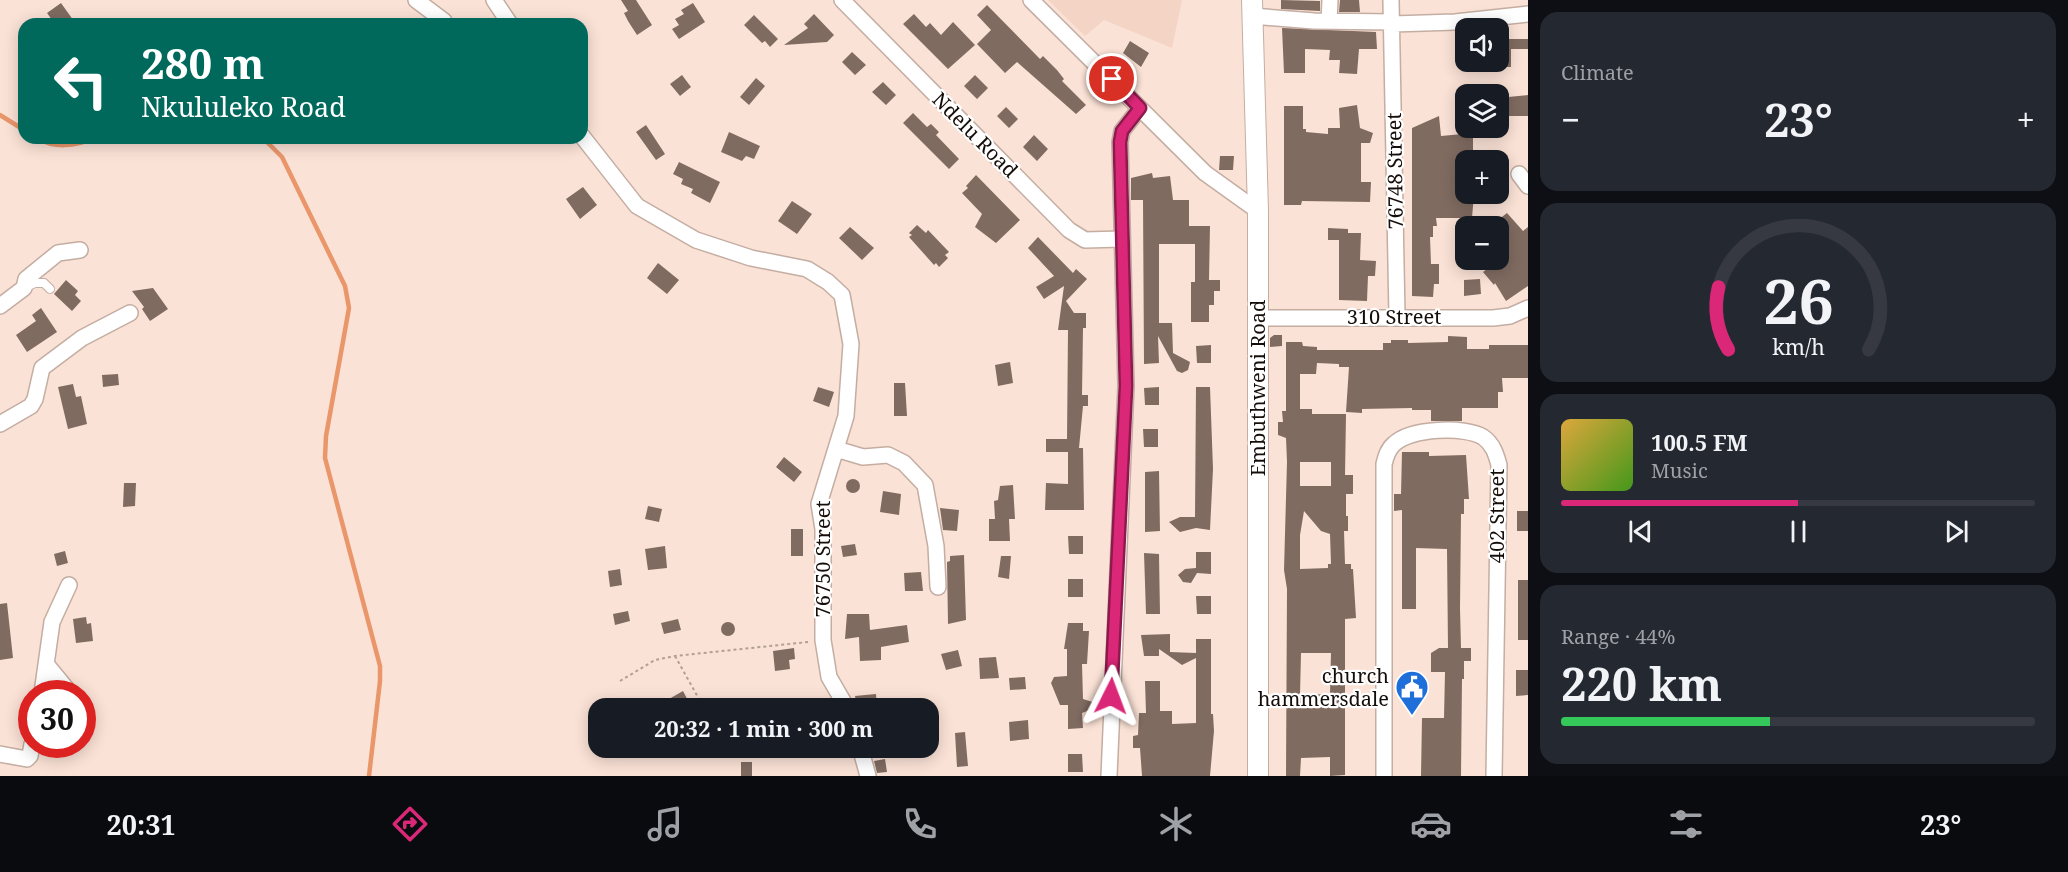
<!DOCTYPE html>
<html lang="en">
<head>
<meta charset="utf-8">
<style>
	:root { --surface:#171b24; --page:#242831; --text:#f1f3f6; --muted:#9ea1a6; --line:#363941; --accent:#db2777 }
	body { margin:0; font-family:"Noto Serif",serif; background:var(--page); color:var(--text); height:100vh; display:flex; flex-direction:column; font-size:22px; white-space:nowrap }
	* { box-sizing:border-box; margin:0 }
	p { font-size:20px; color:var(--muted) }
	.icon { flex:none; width:33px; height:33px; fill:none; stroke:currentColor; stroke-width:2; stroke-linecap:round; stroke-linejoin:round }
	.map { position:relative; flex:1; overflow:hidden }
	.details { display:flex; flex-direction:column; gap:12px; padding:12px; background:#0d0f14; width:540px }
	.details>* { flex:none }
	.top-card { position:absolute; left:18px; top:18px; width:570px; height:126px; border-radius:18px; box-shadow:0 3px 15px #0003; background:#00695c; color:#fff; overflow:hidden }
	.tools { position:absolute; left:1455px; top:18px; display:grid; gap:12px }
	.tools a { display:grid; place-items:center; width:54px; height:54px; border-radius:12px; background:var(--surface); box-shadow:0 3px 15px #0003; font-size:30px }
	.speed { position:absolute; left:18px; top:680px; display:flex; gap:12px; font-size:30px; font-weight:700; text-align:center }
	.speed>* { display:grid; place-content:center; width:78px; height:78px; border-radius:50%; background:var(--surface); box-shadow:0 3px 15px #0003; line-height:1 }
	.speed .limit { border:9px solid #d22; background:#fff; color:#111 }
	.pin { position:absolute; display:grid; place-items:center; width:51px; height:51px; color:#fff; margin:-26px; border:3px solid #fff; border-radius:50%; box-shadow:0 2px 6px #0007 }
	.me { position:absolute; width:66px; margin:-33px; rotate:3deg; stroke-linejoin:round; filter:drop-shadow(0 0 4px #0008) }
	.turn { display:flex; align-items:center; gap:21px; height:126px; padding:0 24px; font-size:27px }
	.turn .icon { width:78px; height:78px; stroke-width:2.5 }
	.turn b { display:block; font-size:42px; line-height:51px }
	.big { font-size:45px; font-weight:700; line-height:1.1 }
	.details .tile { flex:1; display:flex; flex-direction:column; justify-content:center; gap:9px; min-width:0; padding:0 21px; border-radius:18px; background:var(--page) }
	.details .dial { align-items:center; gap:0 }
	.dial svg { height:156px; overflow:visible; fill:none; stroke:var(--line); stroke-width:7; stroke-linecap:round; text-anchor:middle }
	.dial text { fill:var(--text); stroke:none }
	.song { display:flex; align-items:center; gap:18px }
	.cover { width:72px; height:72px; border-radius:9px; background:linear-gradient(135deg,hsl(40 70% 55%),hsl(100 70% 35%)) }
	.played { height:6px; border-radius:3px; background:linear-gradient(90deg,var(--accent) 50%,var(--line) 50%) }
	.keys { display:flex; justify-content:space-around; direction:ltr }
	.heat { display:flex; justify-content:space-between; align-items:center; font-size:33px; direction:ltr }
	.charge { height:9px; border-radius:4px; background:linear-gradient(90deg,#34c759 44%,var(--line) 0) }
	.trip { position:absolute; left:588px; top:698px; width:351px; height:60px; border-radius:18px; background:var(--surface); box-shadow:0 3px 15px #0003; font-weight:700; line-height:60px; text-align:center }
	.dock { display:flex; height:96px; justify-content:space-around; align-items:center; background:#090b0e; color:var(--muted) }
	.dock .icon { width:42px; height:42px }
	.dock .on { color:var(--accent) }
	.dock b { font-size:27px; color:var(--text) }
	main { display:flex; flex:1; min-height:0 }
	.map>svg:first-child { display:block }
</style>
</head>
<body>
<main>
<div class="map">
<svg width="1528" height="776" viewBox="0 0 1528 776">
	<rect width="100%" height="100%" fill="#fbe2d6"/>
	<path fill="#f3d4c5" d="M1048,0H1182L1172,48L1104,20L1085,36Z"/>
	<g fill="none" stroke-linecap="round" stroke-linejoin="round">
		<path stroke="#ea966b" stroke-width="4.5" d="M0,115L24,130
			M37,138C53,148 76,147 93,138
			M263,138L282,157L345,286L349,308L326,436L325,458L380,666V681L369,776"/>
	</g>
	<path fill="#806b61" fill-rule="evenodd" d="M621,0H636L652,25L637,35L628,21L624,13L628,11Z
		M1281,0L1320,1V11L1281,9Z
		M1340,0H1359L1360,12H1339Z
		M61,3L76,24H55L47,13Z
		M693,3L705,22L679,39L672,29L679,25L675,19L684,14L681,10Z
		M987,5L1040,59L1043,56L1057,70L1064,79L1062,81L1086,105L1076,114L1017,62L1005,73L977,44L991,30L977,15Z
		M814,14L834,35L827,42L784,45L808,28L804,24Z
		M914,14L926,27L930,23L941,35L953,22L975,45L948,69L903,24Z
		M754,15L778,39L770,47L765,41L762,43L744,25Z
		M1282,28L1376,32L1377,49H1359L1357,74L1339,73L1340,60H1329L1330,50L1305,49V73H1284Z
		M1498,39H1528V49H1511V67H1498Z
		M1130,41L1149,53L1141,67L1123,53Z
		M852,52L866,65L855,75L842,62Z
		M682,75L691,87L680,96L670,84Z
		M975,75L988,88L977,99L964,86Z
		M756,78L765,86L749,105L740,97Z
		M883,82L896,95L886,105L872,92Z
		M1528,95V116H1498V98Z
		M1357,105L1360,128L1373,133L1370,143H1361V182H1371L1370,202L1302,201L1301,205H1284V106H1303V129H1306V132L1328,134V128H1340L1339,108Z
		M1006,107L1018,119L1009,128L997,116Z
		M913,113L927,127L931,124L939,132L936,135L959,159L949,169L903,123Z
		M1439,116L1441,136L1473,133V160H1466V194H1474L1472,218H1436L1437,226H1433V237H1430L1431,264H1439V284H1434L1433,297L1412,296V128Z
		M646,125L665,154L656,160L636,132Z
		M729,132L760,146L754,159L746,156L742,161L721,152Z
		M1034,135L1048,149L1037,161L1023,147Z
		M1220,156H1234L1233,170H1219Z
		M679,162L720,182L710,203L691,193L693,189L681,184L683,179L673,174Z
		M1152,173L1153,178L1170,176L1173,200H1189V226H1210L1209,280H1220V291H1214V305H1209V322H1191V282H1195V244H1159V323H1172L1173,353L1190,362L1188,370L1182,373L1177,371L1158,336L1159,363L1144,364L1143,200H1131V178Z
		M976,175L1020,220L996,243L975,227L982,214L962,193L968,188L966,186Z
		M583,187L597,205L580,219L566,199Z
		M792,201L812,214L797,234L778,221Z
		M1507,213L1523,231L1528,227V286L1506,301L1495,283L1494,285L1483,272L1487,269L1485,266L1493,260H1498V220Z
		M917,225L926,233L928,230L949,252L945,255L948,258L939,267L936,263L934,265L909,237L912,235L909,233Z
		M850,227L874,248L862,260L839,238Z
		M1328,228L1348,229V233H1361L1360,260L1376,261L1375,276H1368L1367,301L1339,300V240H1328Z
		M1038,237L1073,273L1076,269L1087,279L1066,301L1074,313H1086V328H1083L1082,395H1088V406H1083L1079,448H1083L1084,510H1045L1046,483L1068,484V452H1046V439H1067L1068,330H1058L1064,286L1044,299L1036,287L1054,276L1028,248Z
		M658,263L679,280L667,294L647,278Z
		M1480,279L1481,294L1464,296V280Z
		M66,280L78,291L75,295L81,301L72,311L54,294Z
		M153,288L168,309L150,321L142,309L144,307L132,291Z
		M41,308L57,332L27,352L16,335L36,321L32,315Z
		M1274,335H1282V346L1270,347V338Z
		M1448,336L1467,337V349H1489V345H1528V378H1502L1503,392H1498V408H1462V421H1431V410H1412V408L1362,409V413L1346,412L1349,367H1339V364L1317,363L1316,374H1300V409H1312V414H1346L1345,475H1353V494H1346V516H1348V531H1344L1345,564H1351V569H1353L1356,618L1345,619V775L1330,776V757L1301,758L1300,776H1286L1287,589L1284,570L1287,462L1286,438L1278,435V422H1283L1282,411H1286V342H1302L1303,346L1317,347V350H1383V343H1391V340H1408V343L1448,342ZM1300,462H1331V486H1300ZM1304,511L1321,531L1330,534L1331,564H1328V568L1300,569V535ZM1301,653H1331L1330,694L1300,695Z
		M1211,345V363H1197L1196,346Z
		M1010,362L1013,383L998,386L995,365Z
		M118,374L119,385L103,387L102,375Z
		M894,383H905L907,416H894Z
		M73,384L76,397L81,396L87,424L68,429L58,387Z
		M818,387L834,392L829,407L813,401Z
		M1159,387V405H1145L1144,388Z
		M1196,387H1210L1213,469L1210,530L1196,528L1180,532L1169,522L1180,517H1195Z
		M1143,429H1158V447H1144Z
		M1402,452H1429V456L1466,455L1469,499H1464V514H1461L1460,608L1461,648H1471V661H1464V679H1462L1461,776H1421L1422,718H1444L1445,672H1431V653L1439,648H1448L1447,549L1416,548V609H1402V510L1394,511V494H1401Z
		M784,457L802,472L794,482L776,467Z
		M1159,471L1160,531L1145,532V472Z
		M846 486a7 7 0 1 1 14 0a7 7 0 1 1-14 0Z
		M124,483H136L135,506L123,507Z
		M1013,485L1015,519H1009L1010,541H989V519H995L994,501L998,500L1000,486Z
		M883,491L901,494L899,515L880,512Z
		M648,506L662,509L659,522L645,519Z
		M940,508L959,510L957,531L943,530Z
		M1517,511H1528V531H1517Z
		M791,529H803V556H791Z
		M1068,536H1083V554H1069Z
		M855,544L857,555L843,557L841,546Z
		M665,546L667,568L648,570L645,549Z
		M65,551L68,563L57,566L54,554Z
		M1196,552H1211V574L1197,573L1191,583L1183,582L1178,575L1185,569L1196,568Z
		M1144,553L1159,554L1160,614H1146Z
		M964,555L966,620L948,624L947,562L950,561V556Z
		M1001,556H1011L1009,579L998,577Z
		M620,569L622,585L610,587L608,571Z
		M921,572L923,591H905L904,573Z
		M1068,579H1083V597H1068Z
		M1518,580H1528V640H1518Z
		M1196,596H1211V614H1197Z
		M7,603L13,658L0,660V604Z
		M628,611L630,621L615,625L613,614Z
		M847,614H869L870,630L907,625L909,642L881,647V660L860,661L859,637L845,639Z
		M86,617L87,624L91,623L93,641L76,643L73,619Z
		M678,619L681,630L664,634L661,623Z
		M721 629a7 7 0 1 1 14 0a7 7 0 1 1-14 0Z
		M1068,623H1083V631H1089L1087,664H1082L1083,699L1102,705L1082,713L1083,728L1068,729V705H1060L1051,683L1054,677L1067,676V649H1064Z
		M1170,634V652L1196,653V639H1211V714H1213L1214,731L1210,776H1142L1140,748H1133V736L1138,735L1139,713H1146L1145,681H1160V711H1172V724L1196,723V658L1182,665L1159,649V656H1144L1141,635Z
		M794,648L795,659L789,660L790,669L775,671L773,651Z
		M958,650L962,666L946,670L941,654Z
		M996,657L999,678L980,679L979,658Z
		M1516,670H1528V695L1516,696Z
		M1025,677L1026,689L1010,690L1009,678Z
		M683,691L692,708H674L669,699Z
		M876,694L877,708H857L855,696Z
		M1028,720L1029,739L1010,741L1009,722Z
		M965,732L968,766L957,767L955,733Z
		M1068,754H1082L1083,772H1068Z
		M885,759L887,772L877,773L874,761Z
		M741,762H752V776H741Z"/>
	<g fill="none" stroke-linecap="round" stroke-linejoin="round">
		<defs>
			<path id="service" d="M26,287L35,283H44L50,289"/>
			<path id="minor" d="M416,0L444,21
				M494,0L510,24
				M842,0L1069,230L1085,240L1122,239
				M1031,0L1205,173L1258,211
				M1391,0L1397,317
				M1252,16L1314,21L1393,22
				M1329,21L1330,0
				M1393,24L1455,22L1528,14
				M582,136L637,206L696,240L751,258L807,269L828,282L842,295L851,344L846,416L819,504L823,529V640L829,677L847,708
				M1519,174L1528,186
				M0,306L24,288L26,279L58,253L80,250
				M1258,318H1493L1510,316L1528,308
				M0,424L31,406L35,399L42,368L82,338L130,313
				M836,449L863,457L888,455L904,463L925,485L936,546L938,587
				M47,665L70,693
				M42,693L52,622L69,585
				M82,708L83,709
				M860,747L868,776
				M0,754L27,759L30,756L32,744
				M1109,776L1126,386L1120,142L1122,131L1140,108
				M1384,776V464C1386,456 1388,449 1394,444C1410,428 1465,426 1483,437C1493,444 1496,454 1499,465L1494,776"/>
			<path id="tertiary" d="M1252,0L1258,211V776"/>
		</defs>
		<use href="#service" stroke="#c4ada2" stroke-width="10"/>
		<use href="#minor" stroke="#c4ada2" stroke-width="18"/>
		<use href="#tertiary" stroke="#c4ada2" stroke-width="22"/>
		<path stroke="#b29f95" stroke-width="2" stroke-dasharray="3 3" stroke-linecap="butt" d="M675,656L704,708
			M620,681L655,660L675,656L808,642"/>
		<use href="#service" stroke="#fff" stroke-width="8"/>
		<use href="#minor" stroke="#fff" stroke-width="15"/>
		<use href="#tertiary" stroke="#fff" stroke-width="20"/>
	</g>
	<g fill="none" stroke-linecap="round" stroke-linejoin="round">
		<defs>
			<path id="route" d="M1111,696L1126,386L1120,142L1122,131L1140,108L1112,79"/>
		</defs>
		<use href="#route" stroke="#8e194d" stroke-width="15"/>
		<use href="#route" stroke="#db2777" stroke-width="10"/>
	</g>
	<defs>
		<symbol id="civic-pin" viewBox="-11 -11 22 30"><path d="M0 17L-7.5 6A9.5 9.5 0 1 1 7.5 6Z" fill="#1e6fda" stroke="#fff"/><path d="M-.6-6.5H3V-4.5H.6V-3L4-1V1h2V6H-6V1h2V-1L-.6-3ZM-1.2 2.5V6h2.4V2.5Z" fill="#fff"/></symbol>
	</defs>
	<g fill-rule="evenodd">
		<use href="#civic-pin" x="1393" y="668" width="38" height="52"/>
	</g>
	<g text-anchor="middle" stroke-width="4.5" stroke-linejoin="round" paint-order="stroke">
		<g font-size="20" fill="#150d09" stroke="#fff">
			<text transform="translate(975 135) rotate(45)" y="7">Ndelu Road</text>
			<text transform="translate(1395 171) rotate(-91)" y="7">76748 Street</text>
			<text x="1394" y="324">310 Street</text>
			<text transform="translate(1258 388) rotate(-90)" y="7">Embuthweni Road</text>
			<text transform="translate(1497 516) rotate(-90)" y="7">402 Street</text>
			<text transform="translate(823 559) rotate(-90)" y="7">76750 Street</text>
		</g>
		<g font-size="20" fill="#150d09" stroke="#fff" text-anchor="end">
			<text x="1389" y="683">church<tspan x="1389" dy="23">hammersdale</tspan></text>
		</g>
	</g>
</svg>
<div class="tools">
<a><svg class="icon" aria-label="sound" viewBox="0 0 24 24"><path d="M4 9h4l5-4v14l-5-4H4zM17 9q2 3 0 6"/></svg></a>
<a><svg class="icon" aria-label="layers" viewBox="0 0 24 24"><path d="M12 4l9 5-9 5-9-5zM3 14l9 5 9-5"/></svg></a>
<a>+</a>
<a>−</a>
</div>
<div class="speed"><div class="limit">30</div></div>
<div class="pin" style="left:1112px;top:79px;background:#d93025"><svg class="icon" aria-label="arrive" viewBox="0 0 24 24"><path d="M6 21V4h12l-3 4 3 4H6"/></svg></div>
<svg class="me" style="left:1111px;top:696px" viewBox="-20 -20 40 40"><path d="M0-17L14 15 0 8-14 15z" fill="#db2777" stroke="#fff" stroke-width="4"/></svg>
<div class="trip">20:32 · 1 min · 300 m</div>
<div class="top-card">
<div class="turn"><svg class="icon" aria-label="left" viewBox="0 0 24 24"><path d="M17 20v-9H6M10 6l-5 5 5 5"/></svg><div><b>280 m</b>Nkululeko Road</div></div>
</div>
</div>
<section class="details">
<div class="tile"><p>Climate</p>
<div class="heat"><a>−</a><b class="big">23°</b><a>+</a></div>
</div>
<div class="tile dial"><svg viewBox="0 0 100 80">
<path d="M14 69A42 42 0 1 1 86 69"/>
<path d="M14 69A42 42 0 0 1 9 37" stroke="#db2777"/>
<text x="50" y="56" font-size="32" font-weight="700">26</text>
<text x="50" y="72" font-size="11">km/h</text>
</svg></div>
<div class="tile">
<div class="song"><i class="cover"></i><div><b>100.5 FM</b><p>Music</p></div></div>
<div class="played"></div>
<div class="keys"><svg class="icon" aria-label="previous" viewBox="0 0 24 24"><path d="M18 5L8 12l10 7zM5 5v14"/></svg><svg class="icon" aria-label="pause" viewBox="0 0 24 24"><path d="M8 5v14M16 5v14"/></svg><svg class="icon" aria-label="next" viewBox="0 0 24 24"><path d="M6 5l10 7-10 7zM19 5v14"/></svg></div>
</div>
<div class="tile"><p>Range · 44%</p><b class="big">220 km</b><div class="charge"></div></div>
</section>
</main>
<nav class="dock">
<b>20:31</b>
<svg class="icon on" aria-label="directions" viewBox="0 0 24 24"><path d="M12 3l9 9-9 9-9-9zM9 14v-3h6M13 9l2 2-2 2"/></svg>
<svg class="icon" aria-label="music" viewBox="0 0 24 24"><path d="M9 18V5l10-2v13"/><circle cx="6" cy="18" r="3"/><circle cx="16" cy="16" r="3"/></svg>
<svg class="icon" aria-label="phone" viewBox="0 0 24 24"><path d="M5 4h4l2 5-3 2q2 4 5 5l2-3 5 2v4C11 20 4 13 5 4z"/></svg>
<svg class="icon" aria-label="climate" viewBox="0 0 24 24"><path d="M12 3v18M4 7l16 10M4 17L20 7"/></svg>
<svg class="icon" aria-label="car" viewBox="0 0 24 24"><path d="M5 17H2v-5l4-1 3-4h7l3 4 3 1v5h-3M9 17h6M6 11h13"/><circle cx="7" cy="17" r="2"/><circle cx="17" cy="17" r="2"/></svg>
<svg class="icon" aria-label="filters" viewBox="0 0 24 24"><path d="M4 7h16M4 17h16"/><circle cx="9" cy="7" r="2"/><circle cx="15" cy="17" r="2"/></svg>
<b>23°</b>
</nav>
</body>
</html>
